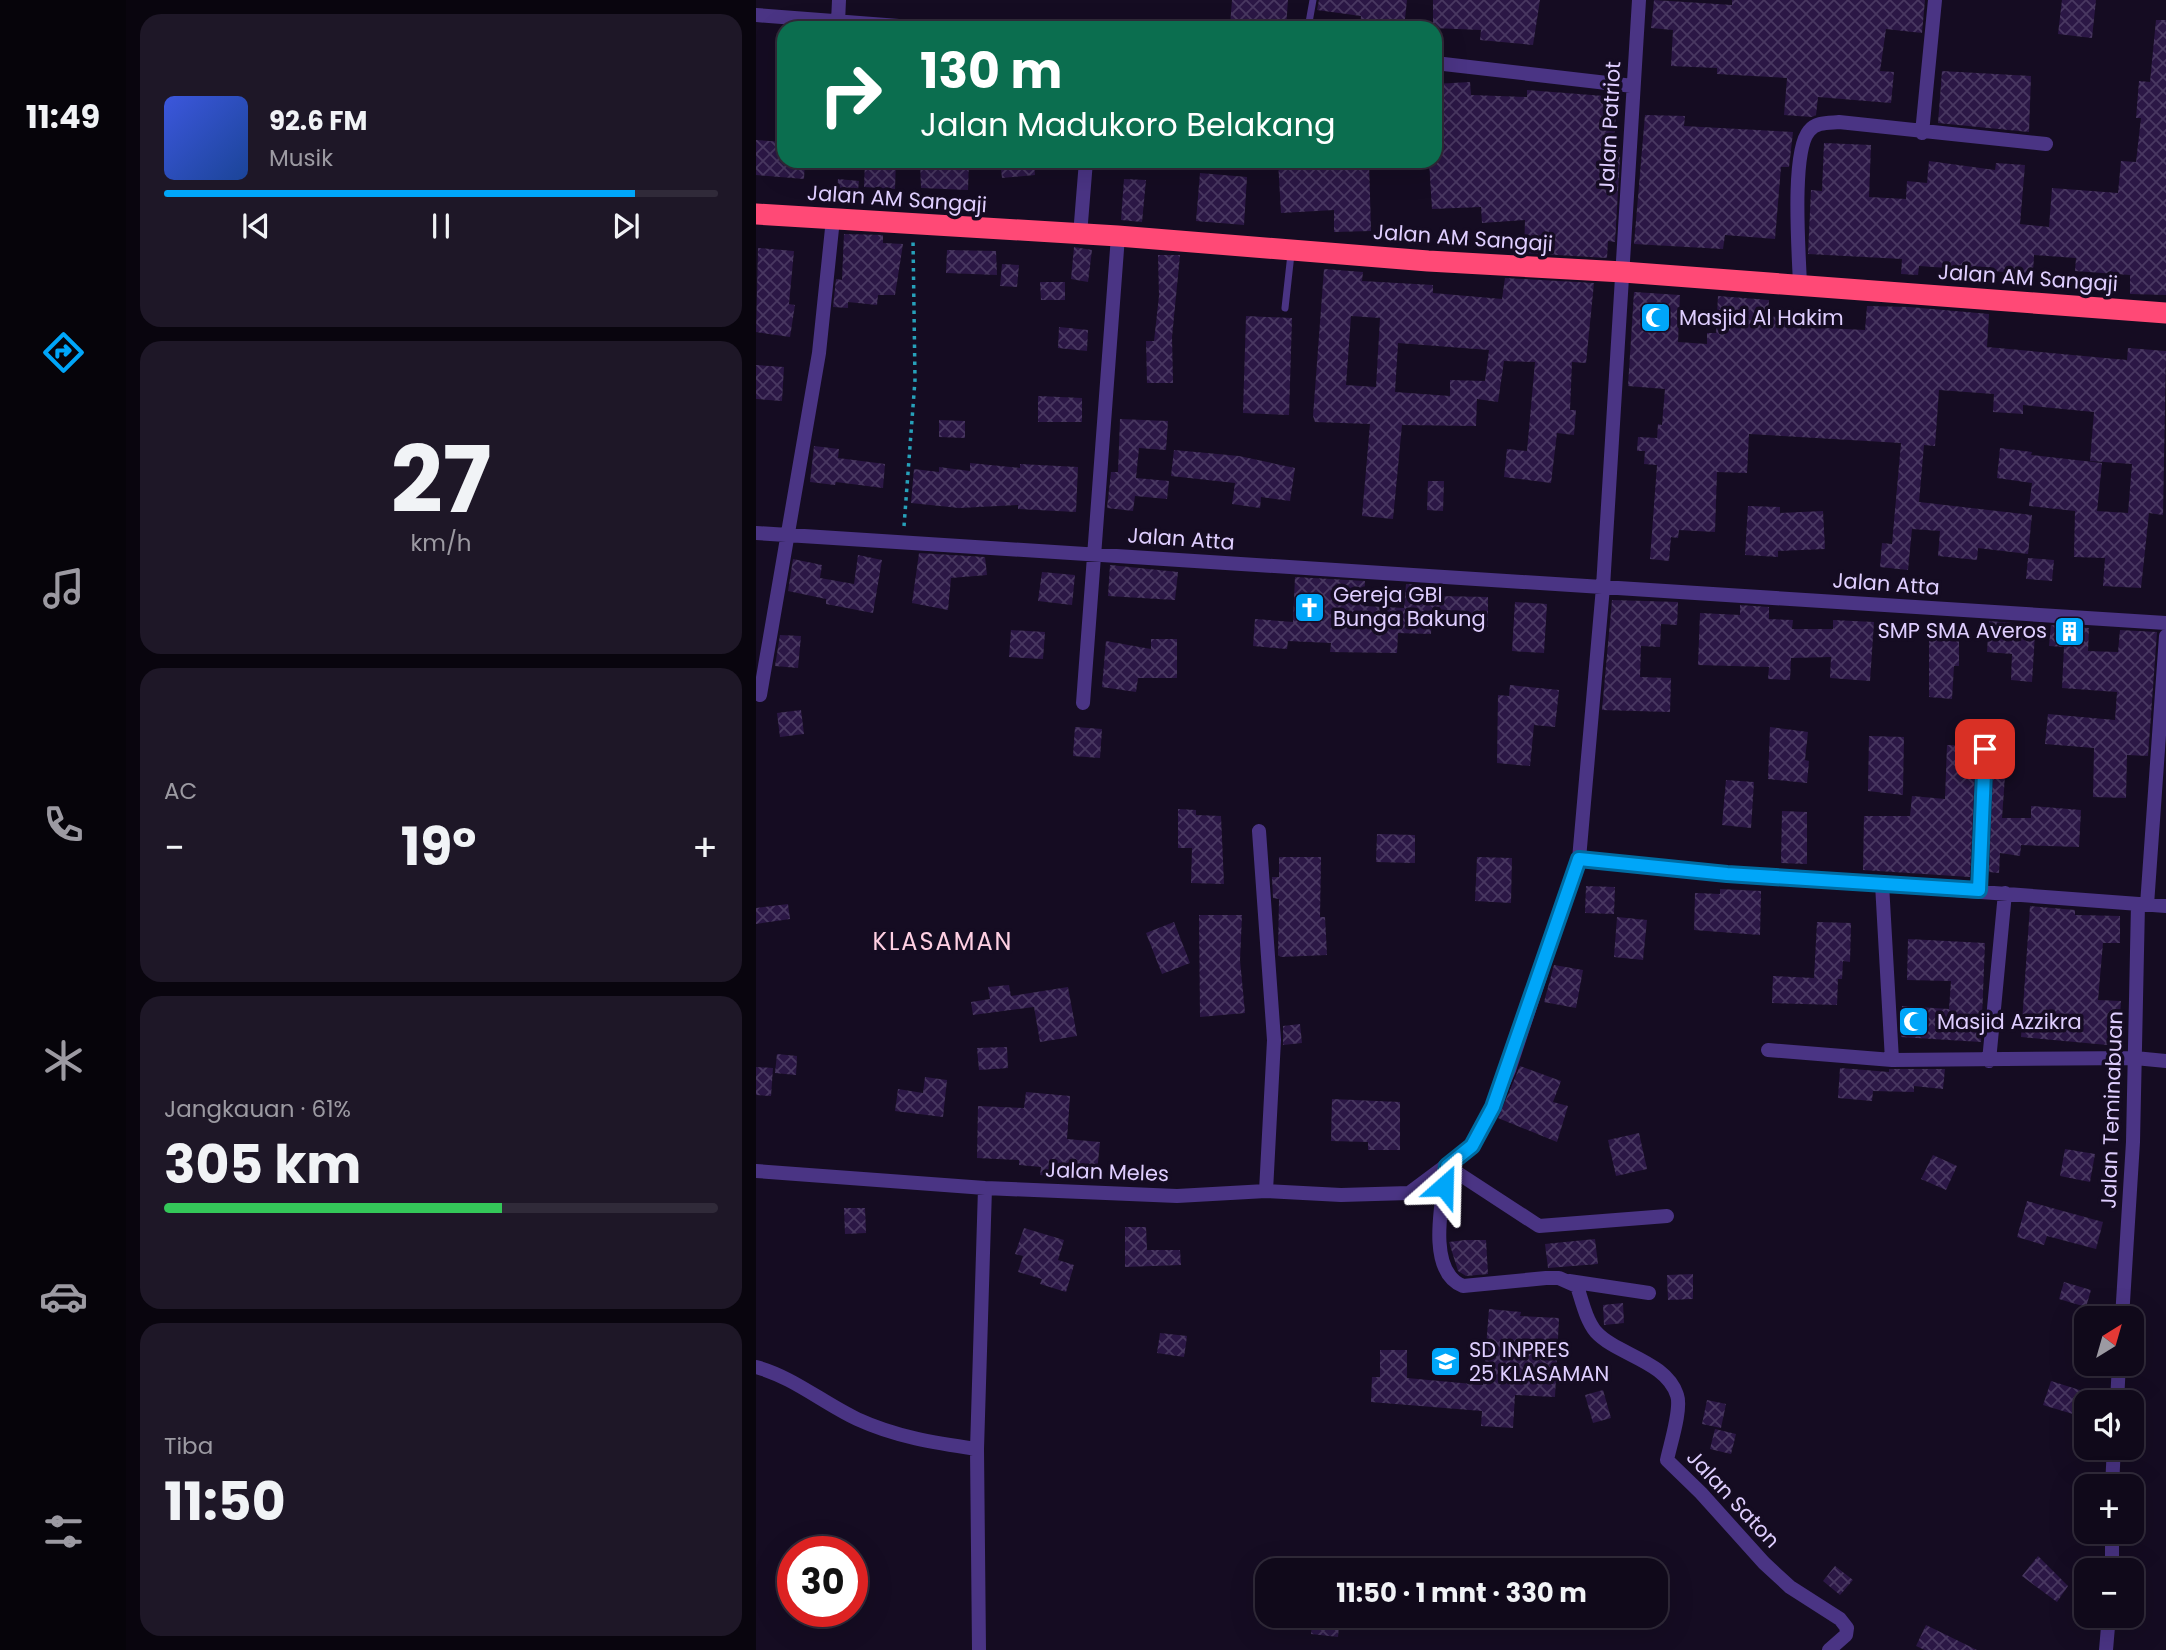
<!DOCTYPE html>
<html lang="id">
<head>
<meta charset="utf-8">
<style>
	:root { --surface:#10091a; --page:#1e1727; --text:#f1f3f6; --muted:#9c9aa2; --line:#302a39; --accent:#00a6f9 }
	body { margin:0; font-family:Poppins,sans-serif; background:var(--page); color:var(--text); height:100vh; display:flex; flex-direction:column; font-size:26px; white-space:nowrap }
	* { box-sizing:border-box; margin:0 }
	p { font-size:23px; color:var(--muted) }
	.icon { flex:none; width:38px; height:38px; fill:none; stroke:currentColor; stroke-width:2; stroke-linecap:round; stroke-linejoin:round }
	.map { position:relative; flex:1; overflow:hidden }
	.panel { display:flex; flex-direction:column; gap:14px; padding:14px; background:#09050e; width:630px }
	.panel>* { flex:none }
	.banner { position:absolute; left:21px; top:21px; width:665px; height:147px; border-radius:21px; box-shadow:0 7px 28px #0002,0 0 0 2px var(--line); background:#0b6e4f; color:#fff; overflow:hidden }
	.needle { width:46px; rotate:37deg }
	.controls { position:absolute; left:1318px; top:1306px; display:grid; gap:14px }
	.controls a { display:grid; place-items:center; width:70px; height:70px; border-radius:14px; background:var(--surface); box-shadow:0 7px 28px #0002,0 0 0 2px var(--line); font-size:35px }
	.speed { position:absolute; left:21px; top:1536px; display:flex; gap:14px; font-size:35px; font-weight:700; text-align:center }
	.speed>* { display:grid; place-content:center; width:91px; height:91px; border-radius:50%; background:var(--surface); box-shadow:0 7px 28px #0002,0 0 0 2px var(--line); line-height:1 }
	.speed .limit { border:10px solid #d22; background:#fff; color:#111 }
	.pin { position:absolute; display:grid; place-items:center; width:60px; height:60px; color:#fff; margin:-30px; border-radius:14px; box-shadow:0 4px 10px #0006 }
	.me { position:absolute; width:77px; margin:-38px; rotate:25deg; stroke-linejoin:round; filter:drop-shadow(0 0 5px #0008) }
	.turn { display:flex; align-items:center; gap:24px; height:147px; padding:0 28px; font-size:32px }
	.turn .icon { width:91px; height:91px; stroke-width:2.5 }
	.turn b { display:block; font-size:49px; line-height:60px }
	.big { font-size:52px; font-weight:700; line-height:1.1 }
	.panel .tile { flex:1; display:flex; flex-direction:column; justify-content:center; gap:10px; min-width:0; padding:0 24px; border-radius:21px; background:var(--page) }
	.panel .dial { align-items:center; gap:0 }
	.dial b { font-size:91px; line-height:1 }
	.song { display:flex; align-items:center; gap:21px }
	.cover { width:84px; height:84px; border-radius:10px; background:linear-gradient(135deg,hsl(230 70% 55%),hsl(220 70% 35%)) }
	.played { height:7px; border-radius:4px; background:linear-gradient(90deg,var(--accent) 85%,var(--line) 85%) }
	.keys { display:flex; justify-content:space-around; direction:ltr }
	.heat { display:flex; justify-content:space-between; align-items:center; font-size:38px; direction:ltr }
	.charge { height:10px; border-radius:5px; background:linear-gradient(90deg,#34c759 61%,var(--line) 0) }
	.trip { position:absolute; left:499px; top:1558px; width:413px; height:70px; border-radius:21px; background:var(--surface); box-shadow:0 7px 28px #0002,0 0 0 2px var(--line); font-weight:700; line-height:70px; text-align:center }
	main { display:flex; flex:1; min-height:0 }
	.menu { display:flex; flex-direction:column; width:126px; justify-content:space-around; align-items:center; background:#06040a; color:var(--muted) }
	.menu .icon { width:49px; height:49px }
	.menu .active { color:var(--accent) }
	.menu b { font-size:32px; color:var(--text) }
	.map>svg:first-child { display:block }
</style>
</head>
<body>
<main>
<nav class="menu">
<b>11:49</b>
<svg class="icon active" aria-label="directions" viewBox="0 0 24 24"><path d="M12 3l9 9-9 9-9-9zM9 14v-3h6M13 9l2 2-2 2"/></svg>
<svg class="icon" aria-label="music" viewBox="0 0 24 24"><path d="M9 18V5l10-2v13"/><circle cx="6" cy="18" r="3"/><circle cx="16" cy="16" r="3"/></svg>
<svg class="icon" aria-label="phone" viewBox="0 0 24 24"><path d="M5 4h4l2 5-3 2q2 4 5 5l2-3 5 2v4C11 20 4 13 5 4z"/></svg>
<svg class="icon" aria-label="climate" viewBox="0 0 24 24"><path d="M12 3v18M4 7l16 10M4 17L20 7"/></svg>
<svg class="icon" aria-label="car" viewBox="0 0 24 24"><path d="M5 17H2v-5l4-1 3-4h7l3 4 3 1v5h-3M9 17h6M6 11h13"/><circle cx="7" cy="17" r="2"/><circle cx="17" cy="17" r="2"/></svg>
<svg class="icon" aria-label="filters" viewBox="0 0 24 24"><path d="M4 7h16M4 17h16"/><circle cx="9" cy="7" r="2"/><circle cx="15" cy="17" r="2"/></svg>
</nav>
<section class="panel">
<div class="tile">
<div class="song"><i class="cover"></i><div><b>92.6 FM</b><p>Musik</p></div></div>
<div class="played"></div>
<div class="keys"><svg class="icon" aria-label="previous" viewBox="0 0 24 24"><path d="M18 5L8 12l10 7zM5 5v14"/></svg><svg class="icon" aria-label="pause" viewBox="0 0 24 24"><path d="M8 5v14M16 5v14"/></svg><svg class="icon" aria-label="next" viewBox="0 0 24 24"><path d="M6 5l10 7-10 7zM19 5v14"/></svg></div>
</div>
<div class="tile dial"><b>27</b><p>km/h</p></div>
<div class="tile"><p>AC</p>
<div class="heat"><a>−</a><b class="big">19°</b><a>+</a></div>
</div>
<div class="tile"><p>Jangkauan · 61%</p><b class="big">305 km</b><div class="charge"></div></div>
<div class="tile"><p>Tiba</p><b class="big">11:50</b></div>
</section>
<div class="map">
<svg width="1410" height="1650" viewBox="0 0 1410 1650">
	<defs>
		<pattern id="building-cross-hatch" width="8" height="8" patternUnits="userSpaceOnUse" patternTransform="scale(1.75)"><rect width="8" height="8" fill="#2b1745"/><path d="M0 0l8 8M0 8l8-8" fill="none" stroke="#493861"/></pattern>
	</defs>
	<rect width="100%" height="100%" fill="#150c22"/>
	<path fill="url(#building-cross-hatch)" fill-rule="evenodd" d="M476,0H532L530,28L474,26Z
		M563,0H651L648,28L604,26L605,16L561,10Z
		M677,0H784L777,45L724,40L725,30L677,28Z
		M898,0L976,5V0H1169L1166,33L1130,29L1124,71L1138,72L1135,103L1062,97L1060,115L1056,117L1028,115L1031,78L961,74V68L915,66L917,30L895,28Z
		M1306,0H1340L1336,38L1302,34Z
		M1400,20H1410V295L1374,294V275L1319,271L1320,258L1278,255L1277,274L1163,266L1162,275L1145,274L1146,259L1052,254L1055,190L1066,191L1068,143L1115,145L1113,197L1150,199L1151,181L1171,183L1173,161L1239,170L1240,163L1269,165L1264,224L1293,227L1296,188L1362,193L1365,161L1380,162L1385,118H1380L1383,81L1394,82Z
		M1186,71L1275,76L1273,132L1182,123Z
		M714,82L715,95L771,97V90L861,97L857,156L864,157L859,242L852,241L851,258L768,253L769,220L726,223L725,207L676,209L673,161H679V84Z
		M889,115L929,116L928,126L1037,132L1033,167H1025L1019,239L969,235L967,249L878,244Z
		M0,140L28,142V161H49L48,179L0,175Z
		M109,161H140L139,189L108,187Z
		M164,161H213L212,190L165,188Z
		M244,161H278L279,175L246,178Z
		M522,161H613L615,231L578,232V210L525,213Z
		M444,173L491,177L488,225L440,221Z
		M82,179L103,181L101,199L80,196Z
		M368,179L390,180L386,222L365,220Z
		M88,234L127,235V243L147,244L139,295H122L121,305L92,302V308L77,307L80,279L86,280Z
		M318,247L336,250L332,282L315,279Z
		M2,248L38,251L33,304L39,305L34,337L0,332Z
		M191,250L240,251L241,275L190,273Z
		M402,255H424L416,337L417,383H391L390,341H398L403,296Z
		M246,264L263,265L261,287L244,286Z
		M568,269L607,272L606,281L677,285V293L746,299L749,278L838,283L830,363L816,362L814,410H820L818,435L801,433L795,483L748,477L751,449L771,451L779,362L748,361L742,402L721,399L720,426L646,425L637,519L606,516L614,424L559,422L557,416ZM595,316L624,318L620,387L590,385ZM642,343L733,350L729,381L694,380V396L639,392Z
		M284,282H309V300H285Z
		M878,292L924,295L922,342L951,344V333H960L962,296L1013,300L1012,316L1052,319V327L1109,330L1111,306L1153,307L1233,314L1231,347L1371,360L1372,348L1410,351L1407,515L1393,513L1385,588L1347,586L1349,558L1318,557L1319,511L1273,506L1276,483L1241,478L1244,448L1276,452L1275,455L1346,463L1341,511L1372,513L1376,464L1334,461L1338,412L1267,405V414L1237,412L1238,394L1183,390L1179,446L1168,445L1163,502L1276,515L1272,554L1222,548L1221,560L1182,556L1184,531L1156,529L1152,570L1124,567L1126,543L1136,544L1145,443L993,434L991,473L961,472L959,532L923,530L922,538L915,537L913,561L894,559L901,465L888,464L889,451H881L882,437L901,438L902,424L906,425L909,389L872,386Z
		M490,316L536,318L533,415L487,413Z
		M303,327L332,330L331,351L302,348Z
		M0,365L28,367L26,401L0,399Z
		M282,396L326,398V422H282Z
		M364,419L412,421L410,450L383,448L380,478L413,481L411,499L379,496L377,511L351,508L355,472H362Z
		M183,420L209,421V438L183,437Z
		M58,446L83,449L82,458L129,464L127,488L80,482L79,485L54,482Z
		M418,450L483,456L539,468L534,501L505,497L504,508L476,504L479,483L415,476Z
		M214,463L264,468V464L322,467L320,512L262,509V505L203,508L155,503L158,469L183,472V467L214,471Z
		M672,481H688L687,511L671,510Z
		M992,506L1024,507V513L1067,511L1069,549L1022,551V557L989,555Z
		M163,553L229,557L231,575L195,578L192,610L156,603Z
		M102,555L126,560L117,613L70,604V599L32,591L37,559L66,565L64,578L98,584Z
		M1272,558L1298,560L1296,581L1270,579Z
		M354,565L422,572L419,600L352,596Z
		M286,572L319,575L316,605L282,601Z
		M539,577L609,581L608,606L648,608L650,584L682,586V596L732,597V627H707V611L676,609L675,634L642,633L641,653L574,652L575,643L532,641L531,649L497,646L499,619L537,622Z
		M856,600L922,602L921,625L905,624L904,647L885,646L884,677L915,678L914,712L846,710Z
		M759,602L791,604L788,653L756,651Z
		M984,605L1013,607V619L1037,620L1036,629H1077V620L1118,622L1114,681L1074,678L1075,657L1035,658L1034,680L1012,679L1013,667L942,665L944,613L984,615Z
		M1233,621L1256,623L1255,632L1279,634L1276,682L1255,680L1256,654L1231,652Z
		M1295,625L1333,628L1332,651L1362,652L1364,630L1401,632L1392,756L1371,755L1370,798L1337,797L1338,748L1289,744L1292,714L1359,720L1361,692L1306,688L1308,647L1293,646Z
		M255,630L289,632L287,659L253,657Z
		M1173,632H1203V666H1198L1196,699L1173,697Z
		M24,635L45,636L42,668L19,666Z
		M395,639H421V678H382L380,692L346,687L350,641L395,649Z
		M754,685L803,690L799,727L778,725L774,766L741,763L742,695L753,696Z
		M45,710L48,734L24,737L21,713Z
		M319,727L346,729L344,758L317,756Z
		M1014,727L1052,732L1049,760L1053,761L1051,783L1012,779Z
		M1113,736L1148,737L1147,795L1112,791Z
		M1191,745L1220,746L1214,877L1107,870L1108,816H1154L1156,796L1189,799Z
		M1238,747L1251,748L1246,818H1275V806L1325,810L1323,847L1265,845L1264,856L1244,853L1243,873L1233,872Z
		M970,780L998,782L995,828L966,825Z
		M422,809L440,810V815L465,816L468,884L435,883L436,848H422Z
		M1026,811L1051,812V864L1025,863Z
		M621,834L659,835V863L620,862Z
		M523,857H565L564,917H569L571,955L525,957L522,955L523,899L517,898L516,877H523Z
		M721,857L756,858L755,903L719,901Z
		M830,886L859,887L858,914L829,913Z
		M964,889L1005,891L1004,935L938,930L939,893L964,894Z
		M32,904L34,919L0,924V908Z
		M1274,906L1319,910V915L1364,916V943H1347L1342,1000L1365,1001L1362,1046L1265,1037Z
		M443,915H486L484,960L489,1013L444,1017Z
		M861,917L891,920L887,960L858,957Z
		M418,922L434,963L406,974L390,933Z
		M1061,922L1095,923L1094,962L1087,961L1086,979H1082L1081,1005L1016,1003L1017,976L1058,978Z
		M1152,939L1229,943L1225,1042L1145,1037L1146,1006L1193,1009L1195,981L1151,980Z
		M798,965L827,970L820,1008L788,1002Z
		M253,985L255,996L312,987L321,1036L284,1042L278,1007L217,1015L215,1002L234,999L232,987Z
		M544,1024L546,1043L527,1045V1026Z
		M251,1047L252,1068L223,1070L221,1048Z
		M21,1054L41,1056L40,1075L19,1073Z
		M764,1066L805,1081L797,1102L812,1106L801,1142L742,1118Z
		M0,1067L17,1068L15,1096L0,1095Z
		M1084,1068L1133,1072V1069H1189L1187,1089L1158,1086V1092L1117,1091L1116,1101L1082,1098Z
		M169,1077L191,1080L187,1117L139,1111L142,1089L167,1093Z
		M270,1092L314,1096L311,1139L344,1142L341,1172L311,1169L310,1178L284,1175L285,1167L263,1165V1160L221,1158L222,1106L268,1108Z
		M576,1099L644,1102V1150H612V1142L575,1141Z
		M883,1133L891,1169L860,1176L852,1140Z
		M1309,1149L1339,1154L1334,1182L1304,1176Z
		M1177,1155L1201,1166L1190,1190L1165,1179Z
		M1271,1201L1347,1222L1340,1249L1291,1236L1288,1245L1261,1237Z
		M88,1208H109L110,1233L89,1234Z
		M369,1227H390L391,1250H424L425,1265L369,1267Z
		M268,1228L308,1240L302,1260L318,1265L310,1292L284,1284L286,1279L262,1272L267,1256L259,1254Z
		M839,1239L842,1264L792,1268L789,1244Z
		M709,1240H730L732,1274L710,1276L702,1271L693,1242Z
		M937,1274V1299L912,1300L911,1275Z
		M1308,1282L1335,1290L1330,1307L1303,1299Z
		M867,1303L868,1323L848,1325L847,1305Z
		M733,1309L765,1312L764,1316L803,1318L799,1397L759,1395L757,1428L725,1426L726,1411L615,1402L616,1377H624V1350H651V1378L727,1385Z
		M404,1333L431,1336L428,1357L401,1353Z
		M1295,1381L1330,1392V1418L1287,1405Z
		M847,1390L855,1418L837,1423L829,1395Z
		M951,1400L970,1404L965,1428L946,1424Z
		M959,1429L980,1434L975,1454L954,1449Z
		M1282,1556L1312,1586L1301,1602L1266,1576Z
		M1079,1566L1097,1580L1084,1595L1067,1581Z
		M557,1615H584L582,1637L555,1634Z
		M1170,1625L1221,1650H1169L1160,1646Z"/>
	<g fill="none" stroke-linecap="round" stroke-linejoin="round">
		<path stroke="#27a1ba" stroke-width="3.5" stroke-dasharray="3.5 5" stroke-linecap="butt" d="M148,526L159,380L157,240"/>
		<path stroke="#4a3484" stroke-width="7" d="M552,28L557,0
			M529,308L535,254"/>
		<path stroke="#4a3484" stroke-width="14" d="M0,15L169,28
			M82,23L83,0
			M679,63L877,86
			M1166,133L1179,0
			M324,235L330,161
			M1044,285C1043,254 1035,152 1053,131C1060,122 1072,123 1083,122L1290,144
			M0,533L1410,623
			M4,695L63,353L77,219
			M327,703L362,236
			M503,831L518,1040L510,1191
			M823,859L892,867L1410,906
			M1126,884L1136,1060L1379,1058L1410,1061
			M1223,890L1229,749
			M1391,905L1410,636
			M1012,1050L1136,1060
			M1233,1061L1249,893
			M691,1166C687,1197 669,1271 707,1286L790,1278H803L821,1286C826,1301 830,1320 840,1332C861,1355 910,1361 921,1395C926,1409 914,1445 911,1460L945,1493L1008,1563L1034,1587L1084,1619L1091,1628L1090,1635L1073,1650
			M691,1166L783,1226L911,1216
			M0,1171L229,1188L421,1196L510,1191L585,1195L653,1193L716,1146L737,1107L753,1070L823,859L847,587L883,0
			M813,1281L893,1293
			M1366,1318L1377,1142L1382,904
			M0,1367C37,1377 67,1403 101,1419C140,1437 179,1443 221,1449
			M1361,1402L1363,1363
			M1356,1486L1358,1447
			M1356,1570V1531
			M223,1650L221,1449L229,1188
			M1350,1650L1353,1615"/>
		<path stroke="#ff4976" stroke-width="21" d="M0,214L362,236L672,261L867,272L1410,313"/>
	</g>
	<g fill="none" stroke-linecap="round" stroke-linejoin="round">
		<defs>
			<path id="route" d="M688,1186L691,1166L716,1146L737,1107L823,859L971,874L1223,890L1229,749"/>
		</defs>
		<use href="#route" stroke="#006ca2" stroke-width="18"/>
		<use href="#route" stroke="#00a6f9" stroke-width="12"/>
	</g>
	<defs>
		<symbol id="mosque-square" viewBox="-11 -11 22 22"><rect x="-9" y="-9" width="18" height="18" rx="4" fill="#00a6f9" stroke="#150c22"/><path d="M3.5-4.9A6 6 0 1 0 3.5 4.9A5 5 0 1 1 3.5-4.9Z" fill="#fff"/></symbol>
		<symbol id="church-square" viewBox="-11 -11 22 22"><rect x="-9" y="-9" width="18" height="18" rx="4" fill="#00a6f9" stroke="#150c22"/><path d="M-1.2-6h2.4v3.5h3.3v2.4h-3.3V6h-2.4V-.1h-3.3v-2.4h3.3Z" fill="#fff"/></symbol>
		<symbol id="building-square" viewBox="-11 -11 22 22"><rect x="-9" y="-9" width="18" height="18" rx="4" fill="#00a6f9" stroke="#150c22"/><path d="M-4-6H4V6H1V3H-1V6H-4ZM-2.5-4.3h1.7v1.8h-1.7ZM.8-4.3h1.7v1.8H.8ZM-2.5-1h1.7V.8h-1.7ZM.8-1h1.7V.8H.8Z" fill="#fff"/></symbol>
		<symbol id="school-square" viewBox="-11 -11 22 22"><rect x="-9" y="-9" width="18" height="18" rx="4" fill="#00a6f9" stroke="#150c22"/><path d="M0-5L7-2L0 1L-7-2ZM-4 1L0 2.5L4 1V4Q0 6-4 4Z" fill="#fff"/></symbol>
	</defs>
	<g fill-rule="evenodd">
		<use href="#mosque-square" x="882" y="300" width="35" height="35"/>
		<use href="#church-square" x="536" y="590" width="35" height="35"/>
		<use href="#building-square" x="1296" y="614" width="35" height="35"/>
		<use href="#mosque-square" x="1140" y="1004" width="35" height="35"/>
		<use href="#school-square" x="672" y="1344" width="35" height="35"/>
	</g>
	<g text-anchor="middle" stroke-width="7" stroke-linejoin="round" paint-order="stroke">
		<g font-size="21" fill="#dfceff" stroke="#150c22">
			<text transform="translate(854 127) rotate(-87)" y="7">Jalan Patriot</text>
			<text transform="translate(141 199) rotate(4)" y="7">Jalan AM Sangaji</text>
			<text transform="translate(707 238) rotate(4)" y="7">Jalan AM Sangaji</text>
			<text transform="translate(1272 278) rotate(4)" y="7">Jalan AM Sangaji</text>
			<text transform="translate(425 539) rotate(4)" y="7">Jalan Atta</text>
			<text transform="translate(1130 584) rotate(4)" y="7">Jalan Atta</text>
			<text transform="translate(1356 1110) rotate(-88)" y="7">Jalan Teminabuan</text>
			<text transform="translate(351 1172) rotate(2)" y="7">Jalan Meles</text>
			<text transform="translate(977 1499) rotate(47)" y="7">Jalan Saton</text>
		</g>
		<g font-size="21" fill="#dfceff" stroke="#150c22" text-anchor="start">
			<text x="923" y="325">Masjid Al Hakim</text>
			<text x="577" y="602">Gereja GBI<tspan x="577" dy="24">Bunga Bakung</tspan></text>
			<text x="1291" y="638" text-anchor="end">SMP SMA Averos</text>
			<text x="1181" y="1029">Masjid Azzikra</text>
			<text x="713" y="1357">SD INPRES<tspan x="713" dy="24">25 KLASAMAN</tspan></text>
		</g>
		<g font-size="24" letter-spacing="2" fill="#ffd0e3" stroke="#150c22">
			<text x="187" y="950">KLASAMAN</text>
		</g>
	</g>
</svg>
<div class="controls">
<a><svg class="needle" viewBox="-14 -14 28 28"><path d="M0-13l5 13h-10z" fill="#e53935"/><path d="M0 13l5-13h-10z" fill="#9c9aa2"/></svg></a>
<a><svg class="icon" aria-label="sound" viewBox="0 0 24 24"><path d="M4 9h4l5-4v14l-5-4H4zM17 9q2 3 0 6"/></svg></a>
<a>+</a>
<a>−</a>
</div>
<div class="speed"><div class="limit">30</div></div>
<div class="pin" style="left:1229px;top:749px;background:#d93025"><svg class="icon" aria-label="arrive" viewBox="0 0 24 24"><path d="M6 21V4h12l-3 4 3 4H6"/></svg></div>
<svg class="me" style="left:688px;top:1186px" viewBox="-20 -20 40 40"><path d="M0-17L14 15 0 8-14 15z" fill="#00a6f9" stroke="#fff" stroke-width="4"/></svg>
<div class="trip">11:50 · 1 mnt · 330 m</div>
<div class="banner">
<div class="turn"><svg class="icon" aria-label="right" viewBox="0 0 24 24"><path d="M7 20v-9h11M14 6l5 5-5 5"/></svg><div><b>130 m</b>Jalan Madukoro Belakang</div></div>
</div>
</div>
</main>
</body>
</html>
